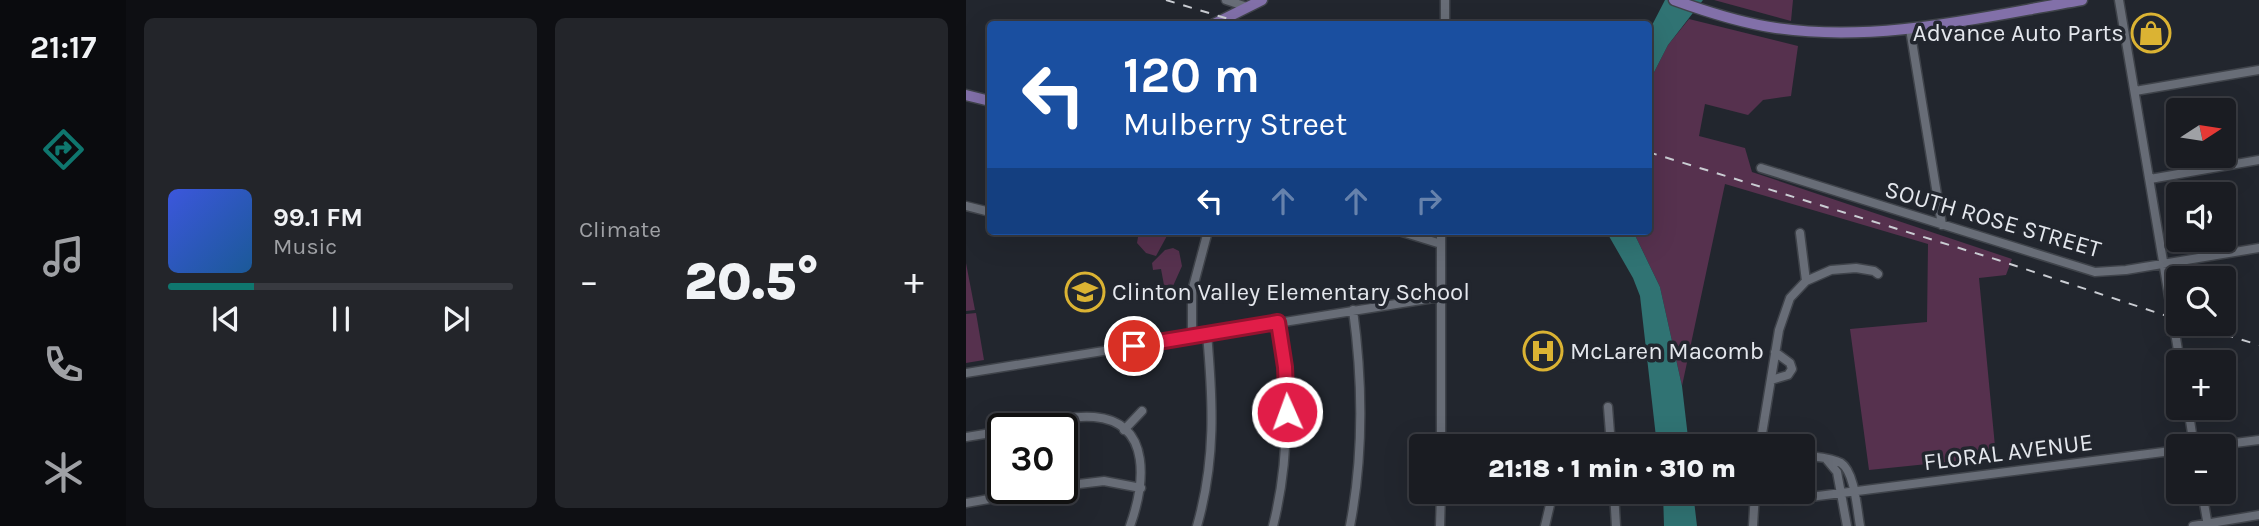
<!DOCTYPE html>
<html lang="en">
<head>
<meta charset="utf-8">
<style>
	:root { --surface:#1a1c22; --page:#23252a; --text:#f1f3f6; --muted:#9fa1a5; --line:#383a40; --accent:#0f766e }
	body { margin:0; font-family:Karla,sans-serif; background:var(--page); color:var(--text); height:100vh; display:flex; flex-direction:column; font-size:26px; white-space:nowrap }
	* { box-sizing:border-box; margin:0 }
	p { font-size:23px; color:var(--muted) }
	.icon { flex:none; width:38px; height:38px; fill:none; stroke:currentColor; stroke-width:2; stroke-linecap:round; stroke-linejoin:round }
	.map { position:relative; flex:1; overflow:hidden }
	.side { display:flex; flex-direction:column; gap:18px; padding:18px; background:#0e0f13; width:840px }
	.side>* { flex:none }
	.guide { position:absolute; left:21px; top:21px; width:665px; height:214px; border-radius:7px; box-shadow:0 7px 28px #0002,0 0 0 2px var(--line); background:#1a4fa0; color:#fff; overflow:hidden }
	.needle { width:46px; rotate:78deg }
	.tools { position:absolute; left:1200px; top:98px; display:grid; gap:14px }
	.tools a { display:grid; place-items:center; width:70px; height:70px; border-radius:7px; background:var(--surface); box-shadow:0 7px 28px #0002,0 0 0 2px var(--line); font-size:35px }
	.speed { position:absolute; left:21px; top:413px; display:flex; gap:14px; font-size:35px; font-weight:700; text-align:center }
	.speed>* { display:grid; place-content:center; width:91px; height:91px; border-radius:50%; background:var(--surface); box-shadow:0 7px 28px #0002,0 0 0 2px var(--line); line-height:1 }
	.speed .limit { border:4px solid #111; border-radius:10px; background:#fff; color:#111 }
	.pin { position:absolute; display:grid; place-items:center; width:60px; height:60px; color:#fff; margin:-30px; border:4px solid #fff; border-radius:50%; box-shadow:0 2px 7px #0007 }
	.me { position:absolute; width:77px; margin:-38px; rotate:358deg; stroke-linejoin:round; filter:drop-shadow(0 0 5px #0008) }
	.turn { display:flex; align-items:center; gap:24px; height:147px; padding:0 21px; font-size:32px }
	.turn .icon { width:91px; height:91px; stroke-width:2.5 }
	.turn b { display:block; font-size:49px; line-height:60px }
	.lanes { display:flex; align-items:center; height:66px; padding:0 21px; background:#0003; justify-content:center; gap:35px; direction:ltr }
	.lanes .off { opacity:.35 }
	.big { font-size:52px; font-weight:800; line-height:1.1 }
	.side .card { flex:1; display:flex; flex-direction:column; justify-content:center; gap:10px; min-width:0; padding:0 24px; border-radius:10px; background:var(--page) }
	.song { display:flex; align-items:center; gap:21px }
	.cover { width:84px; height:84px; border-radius:10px; background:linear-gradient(135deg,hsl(230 70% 55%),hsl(210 70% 35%)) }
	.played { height:7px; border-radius:4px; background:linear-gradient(90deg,var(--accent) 25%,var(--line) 25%) }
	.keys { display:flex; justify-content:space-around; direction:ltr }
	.heat { display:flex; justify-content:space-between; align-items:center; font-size:38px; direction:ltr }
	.side .tiles { flex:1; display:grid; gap:18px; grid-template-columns:repeat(2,1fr) }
	.trip { position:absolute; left:443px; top:434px; width:406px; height:70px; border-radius:7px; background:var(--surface); box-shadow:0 7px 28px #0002,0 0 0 2px var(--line); font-weight:800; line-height:70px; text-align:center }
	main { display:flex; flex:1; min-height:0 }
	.menu { display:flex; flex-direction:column; width:126px; justify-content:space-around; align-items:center; background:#0a0b0e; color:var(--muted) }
	.menu .icon { width:49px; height:49px }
	.menu .selected { color:var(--accent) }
	.menu b { font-size:32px; color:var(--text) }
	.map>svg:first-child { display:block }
</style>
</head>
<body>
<main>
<nav class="menu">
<b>21:17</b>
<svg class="icon selected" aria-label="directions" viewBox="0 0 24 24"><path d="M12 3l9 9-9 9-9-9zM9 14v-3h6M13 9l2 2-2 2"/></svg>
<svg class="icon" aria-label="music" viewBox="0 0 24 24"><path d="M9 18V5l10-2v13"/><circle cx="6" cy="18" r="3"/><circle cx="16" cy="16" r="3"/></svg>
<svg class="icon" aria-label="phone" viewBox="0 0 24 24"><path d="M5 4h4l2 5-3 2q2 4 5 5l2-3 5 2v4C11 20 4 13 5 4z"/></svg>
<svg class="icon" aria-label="climate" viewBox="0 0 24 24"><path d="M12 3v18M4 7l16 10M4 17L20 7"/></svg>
</nav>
<section class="side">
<div class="tiles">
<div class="card">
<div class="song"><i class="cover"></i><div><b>99.1 FM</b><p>Music</p></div></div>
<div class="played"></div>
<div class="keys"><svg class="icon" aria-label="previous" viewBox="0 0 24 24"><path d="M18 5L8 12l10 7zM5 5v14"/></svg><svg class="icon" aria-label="pause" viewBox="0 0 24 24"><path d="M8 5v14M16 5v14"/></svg><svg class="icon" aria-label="next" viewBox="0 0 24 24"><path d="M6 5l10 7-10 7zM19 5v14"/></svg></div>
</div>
<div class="card"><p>Climate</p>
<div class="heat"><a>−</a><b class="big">20.5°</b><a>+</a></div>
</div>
</div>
</section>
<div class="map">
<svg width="1293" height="526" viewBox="0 0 1293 526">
	<rect width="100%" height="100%" fill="#22262e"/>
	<path fill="#56314e" d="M748,0H827L825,21Z
		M723,19L832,46L825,96L797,100L782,115L739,104L733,136L779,148L786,172L1046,259L1040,275L1013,278L1030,457L903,470L884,329L961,322L962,244L759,184L716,386L694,287L667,231H682L683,82L702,45Z
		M173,231H196L202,234L190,256L180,253L171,243Z
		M207,248L213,251L216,266L207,286L198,285L195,269L187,270L186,263L199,250Z
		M0,263L9,310L0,311Z
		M10,313L18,360L0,363V314Z"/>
	<path fill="#307373" d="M699,0H737L702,45L683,82V31Z
		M640,231H667L694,287L716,386L723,446H691L674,296L667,278Z
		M697,492H727L731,526H698Z"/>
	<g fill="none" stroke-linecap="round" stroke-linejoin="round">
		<defs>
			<path id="minor" d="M260,0L281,7
				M1153,0L1214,362
				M479,24V0
				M944,29L976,225
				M1169,91L1293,70
				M795,168L1129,272L1160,270L1293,248
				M1184,179L1293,160
				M0,206L24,212
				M433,231L475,244
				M834,233L840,281
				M226,336V291L242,231
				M0,373L474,297
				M805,380L822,375L826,369L824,363L809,352
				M642,407L645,446
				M1222,408L1228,446
				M47,429C73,424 102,415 128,417C188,422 178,487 164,526
				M158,430L176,411
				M0,437L37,431
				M475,446V231
				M794,446L813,330L824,298L840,281L865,270L890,268L908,271L912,274
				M1245,446L1293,440
				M836,455C848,457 865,457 875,463C889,472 891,510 894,526
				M861,460L871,472L881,526
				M96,486L138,481L175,488
				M648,492L650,526
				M1236,492L1242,526
				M475,495L557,494L584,499
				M844,497L1213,450
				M0,503L86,488
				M231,526C250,460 247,401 241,334
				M307,526C324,459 323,390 312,322
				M384,526C398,453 397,383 387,310
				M474,526L475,492
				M579,526L587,492
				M787,526L789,492
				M1227,526L1293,515"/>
			<path id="major" d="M708,0C741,12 775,23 810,28C913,43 1015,17 1116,0
				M248,24L296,0
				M0,95L24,101"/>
		</defs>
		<use href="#minor" stroke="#3f434a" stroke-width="11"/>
		<use href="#major" stroke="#3f434a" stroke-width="13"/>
		<use href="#minor" stroke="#686d77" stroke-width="8"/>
		<use href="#major" stroke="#8270a9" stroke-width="10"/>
		<path stroke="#cacdd3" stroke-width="2" stroke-dasharray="9 9" stroke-linecap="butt" d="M200,0L279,24
			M682,152L1032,260L1213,320
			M1224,324L1293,345"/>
	</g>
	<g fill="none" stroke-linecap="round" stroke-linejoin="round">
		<defs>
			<path id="route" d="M168,346L312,322L319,367L321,412"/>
		</defs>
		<use href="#route" stroke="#92132f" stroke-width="18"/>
		<use href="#route" stroke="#e11d48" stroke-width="12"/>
	</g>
	<defs>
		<symbol id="shop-ring" viewBox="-11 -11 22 22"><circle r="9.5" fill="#22262e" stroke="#dbb333" stroke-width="1.5"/><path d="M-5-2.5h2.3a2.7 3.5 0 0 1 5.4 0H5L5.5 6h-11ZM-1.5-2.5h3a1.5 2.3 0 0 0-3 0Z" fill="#dbb333"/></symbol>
		<symbol id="school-ring" viewBox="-11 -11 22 22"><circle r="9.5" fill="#22262e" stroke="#dbb333" stroke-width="1.5"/><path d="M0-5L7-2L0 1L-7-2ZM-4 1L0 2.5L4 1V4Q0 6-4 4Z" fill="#dbb333"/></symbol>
		<symbol id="hospital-ring" viewBox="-11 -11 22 22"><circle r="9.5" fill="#22262e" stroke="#dbb333" stroke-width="1.5"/><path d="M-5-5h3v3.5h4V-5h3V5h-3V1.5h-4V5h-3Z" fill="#dbb333"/></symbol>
	</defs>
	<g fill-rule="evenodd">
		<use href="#shop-ring" x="1163" y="11" width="44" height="44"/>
		<use href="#school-ring" x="97" y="270" width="44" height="44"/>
		<use href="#hospital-ring" x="555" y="329" width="44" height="44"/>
	</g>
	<g text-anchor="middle" stroke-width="7" stroke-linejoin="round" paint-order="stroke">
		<g font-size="24" fill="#e4e7ed" stroke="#22262e" text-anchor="start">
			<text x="1158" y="41" text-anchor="end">Advance Auto Parts</text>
			<text x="146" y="300">Clinton Valley Elementary School</text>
			<text x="604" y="359">McLaren Macomb</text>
		</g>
		<g font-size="24" fill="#e4e7ed" stroke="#22262e">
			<text transform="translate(1027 219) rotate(16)" y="8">SOUTH ROSE STREET</text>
			<text transform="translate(1042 452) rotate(-7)" y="8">FLORAL AVENUE</text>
		</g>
	</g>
</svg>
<div class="tools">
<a><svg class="needle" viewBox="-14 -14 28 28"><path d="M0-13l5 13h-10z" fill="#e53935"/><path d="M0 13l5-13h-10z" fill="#9fa1a5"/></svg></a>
<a><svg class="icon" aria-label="sound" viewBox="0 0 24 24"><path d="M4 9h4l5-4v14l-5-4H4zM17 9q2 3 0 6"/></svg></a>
<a><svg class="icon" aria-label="search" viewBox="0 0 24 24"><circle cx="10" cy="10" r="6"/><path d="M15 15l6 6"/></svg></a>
<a>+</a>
<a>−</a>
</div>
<div class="speed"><div class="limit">30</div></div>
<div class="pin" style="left:168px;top:346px;background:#d93025"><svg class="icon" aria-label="arrive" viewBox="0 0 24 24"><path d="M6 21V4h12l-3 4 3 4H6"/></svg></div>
<svg class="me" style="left:321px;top:412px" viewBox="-20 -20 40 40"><circle r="17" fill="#e11d48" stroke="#fff" stroke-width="3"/><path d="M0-11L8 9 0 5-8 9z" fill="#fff"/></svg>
<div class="trip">21:18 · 1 min · 310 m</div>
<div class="guide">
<div class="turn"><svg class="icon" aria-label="left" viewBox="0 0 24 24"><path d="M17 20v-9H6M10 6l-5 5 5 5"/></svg><div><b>120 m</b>Mulberry Street</div></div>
<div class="lanes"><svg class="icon" aria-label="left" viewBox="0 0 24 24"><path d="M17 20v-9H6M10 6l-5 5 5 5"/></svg><svg class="icon off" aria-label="ahead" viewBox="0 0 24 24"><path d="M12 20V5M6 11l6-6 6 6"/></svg><svg class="icon off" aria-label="ahead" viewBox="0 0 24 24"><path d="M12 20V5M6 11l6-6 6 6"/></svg><svg class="icon off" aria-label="right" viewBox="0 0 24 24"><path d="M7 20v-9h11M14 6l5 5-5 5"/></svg></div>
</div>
</div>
</main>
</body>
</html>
